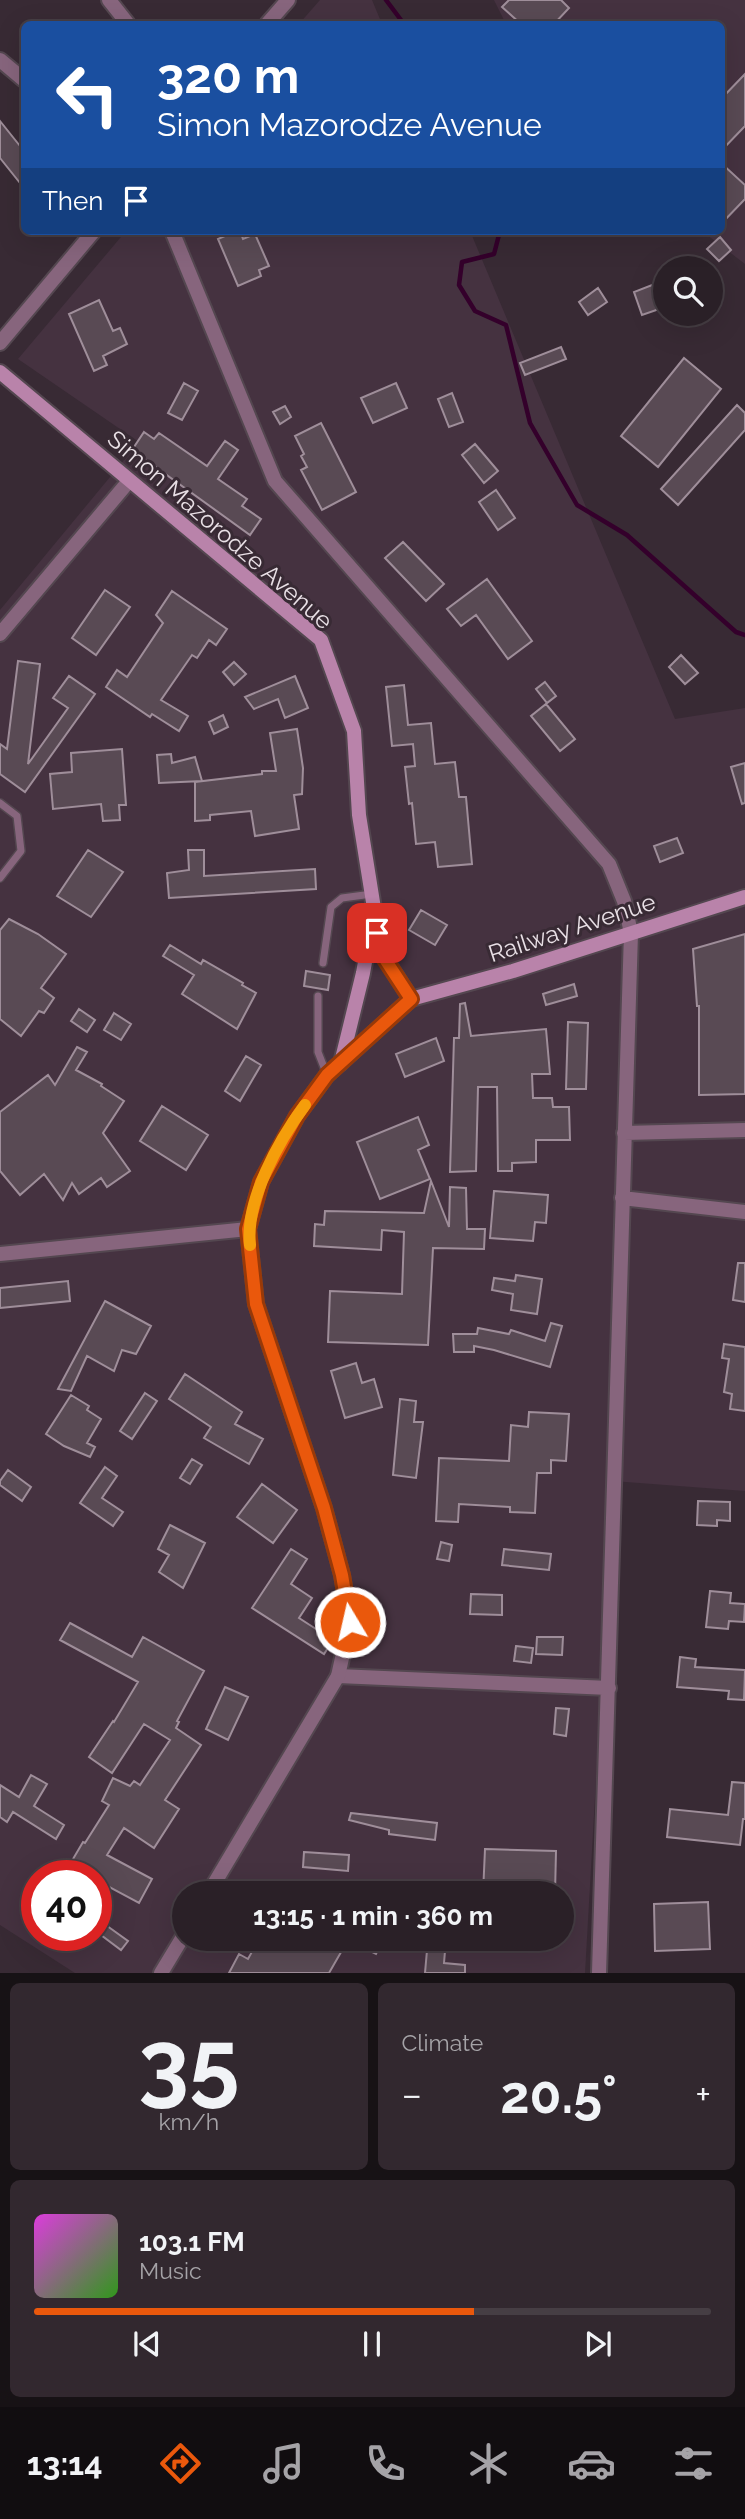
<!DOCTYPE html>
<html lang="en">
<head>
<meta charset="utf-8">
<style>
	:root { --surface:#2a2027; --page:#32282f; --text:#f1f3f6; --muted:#a5a3a7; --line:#463e44; --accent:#ea580c }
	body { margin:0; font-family:Raleway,sans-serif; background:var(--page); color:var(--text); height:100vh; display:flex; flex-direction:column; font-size:26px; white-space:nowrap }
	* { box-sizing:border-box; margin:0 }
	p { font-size:23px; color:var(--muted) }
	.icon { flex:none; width:38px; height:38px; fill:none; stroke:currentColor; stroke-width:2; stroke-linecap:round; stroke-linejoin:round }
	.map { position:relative; height:1973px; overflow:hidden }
	.side { display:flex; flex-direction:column; gap:10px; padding:10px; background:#171215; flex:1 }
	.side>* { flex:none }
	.hud { position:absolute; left:21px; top:21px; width:704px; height:214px; border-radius:10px; box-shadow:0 7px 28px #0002,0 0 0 2px var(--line); background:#1a4fa0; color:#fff; overflow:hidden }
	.buttons { position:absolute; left:653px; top:256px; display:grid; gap:14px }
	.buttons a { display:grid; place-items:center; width:70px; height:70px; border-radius:50%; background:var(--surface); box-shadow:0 7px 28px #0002,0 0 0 2px var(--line); font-size:35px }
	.speed { position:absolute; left:21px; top:1860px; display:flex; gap:14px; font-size:35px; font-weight:700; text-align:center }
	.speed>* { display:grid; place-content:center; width:91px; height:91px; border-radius:50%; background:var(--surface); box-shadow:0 7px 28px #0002,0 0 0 2px var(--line); line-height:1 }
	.speed .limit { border:10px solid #d22; background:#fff; color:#111 }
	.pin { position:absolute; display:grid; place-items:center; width:60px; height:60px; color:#fff; margin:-30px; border-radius:14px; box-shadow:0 4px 10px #0006 }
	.me { position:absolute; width:77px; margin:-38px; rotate:351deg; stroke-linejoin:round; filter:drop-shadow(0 0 5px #0008) }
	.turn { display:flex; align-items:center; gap:24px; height:147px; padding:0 21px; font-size:32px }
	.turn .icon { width:91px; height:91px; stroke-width:2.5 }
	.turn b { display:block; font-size:49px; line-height:60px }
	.then { display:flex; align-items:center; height:66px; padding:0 21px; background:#0003; gap:14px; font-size:26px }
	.big { font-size:52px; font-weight:700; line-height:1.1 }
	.side .widget { flex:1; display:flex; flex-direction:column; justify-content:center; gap:10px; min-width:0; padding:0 24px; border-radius:10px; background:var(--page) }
	.side .dial { align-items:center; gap:0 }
	.dial b { font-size:91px; line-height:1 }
	.song { display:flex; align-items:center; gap:21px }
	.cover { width:84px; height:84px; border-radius:10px; background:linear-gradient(135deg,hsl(300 70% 55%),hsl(110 70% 35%)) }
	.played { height:7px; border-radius:4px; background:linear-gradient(90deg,var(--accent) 65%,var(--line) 65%) }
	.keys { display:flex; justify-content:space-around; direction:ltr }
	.heat { display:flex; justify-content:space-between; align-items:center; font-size:38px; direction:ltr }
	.side .tiles { flex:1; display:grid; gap:10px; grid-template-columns:1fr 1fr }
	.widget:last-child { grid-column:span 2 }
	.trip { position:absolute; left:172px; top:1881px; width:402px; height:70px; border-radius:35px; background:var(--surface); box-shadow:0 7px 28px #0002,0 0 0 2px var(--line); font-weight:700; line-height:70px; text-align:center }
	.dock { display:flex; height:112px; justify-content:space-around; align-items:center; background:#110d10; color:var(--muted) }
	.dock .icon { width:49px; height:49px }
	.dock .selected { color:var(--accent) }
	.dock b { font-size:32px; color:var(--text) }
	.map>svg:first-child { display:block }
</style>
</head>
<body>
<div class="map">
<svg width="745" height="1973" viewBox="0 0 745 1973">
	<rect width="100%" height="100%" fill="#382a34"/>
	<path fill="#453240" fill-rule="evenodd" d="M320,0H372L382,24H299Z
		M494,0H745V264L702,231H721V24H506Z
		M126,231H470L675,719L745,708V1491L613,1481L585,1973H75L0,1925V610L139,442L18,359ZM37,1876H96V1936H37ZM184,1894H562V1939H184Z"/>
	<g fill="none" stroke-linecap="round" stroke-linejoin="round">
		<path stroke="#34002b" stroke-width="4.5" d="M386,0L404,24
			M500,231L494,254L462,262L459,285L475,311L506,325L530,423L577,505L627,535L736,632L745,635"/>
	</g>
	<path fill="#594a54" stroke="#9f8e9a" stroke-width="2" d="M509,0H561L569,8L554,24H521L502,7Z
		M745,74V126L721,151V99Z
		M0,121L24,151V188L0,158Z
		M721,163L745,185V199L721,224Z
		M236,231H240L243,239L255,234L269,266L259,270L261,276L238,286L218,239Z
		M720,237L731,250L719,261L707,249Z
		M665,280V307L642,315L634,292Z
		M598,288L607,302L588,315L579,302Z
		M99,300L113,331L120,328L127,344L103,356L107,365L94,371L69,314Z
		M561,347L566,359L525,375L520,363Z
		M684,358L721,389L658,467L621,436Z
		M184,383L198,391L182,420L168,413Z
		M396,383L407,408L373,423L361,398Z
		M452,393L463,422L449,427L438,399Z
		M737,405L745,413V430L678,505L661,489Z
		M285,406L291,417L280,424L273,412Z
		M321,423L356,492L322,510L301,470L307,467L301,456L304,454L295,436Z
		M144,432L154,439L159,433L207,466L225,441L238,450L218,479L247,499L242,506L261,519L250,535L132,450Z
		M475,444L498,471L484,483L462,455Z
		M496,490L515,518L498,530L479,502Z
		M403,542L444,584L426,601L385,558Z
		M487,579L532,641L508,659L476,615L461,626L447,609Z
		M105,590L130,607L96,655L72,638Z
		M172,591L227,629L216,645L209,640L197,658L192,655L161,700L188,716L179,731L152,714L150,717L106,687L117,670L127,677L163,623L156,615Z
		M681,655L698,673L685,684L669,667Z
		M18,661L40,664L28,764L68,708L53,698L69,676L95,694L25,792L0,774V744L7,749Z
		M234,662L246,674L234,685L223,672Z
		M295,676L308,708L285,718L278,699L254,709L245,697Z
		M545,682L556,696L547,703L536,689Z
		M404,685L408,725L431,723L435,764L455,762L459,797H466L472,864L438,867L435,842L416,844L412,803L409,804L405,767L415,766L413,744L392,746L386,687Z
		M546,704L575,739L560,751L531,716Z
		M223,715L228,727L214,734L209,722Z
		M297,729L303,768L302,794L294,795L299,829L255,836L251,811L210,815V820L195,821V782L262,774V771H276L270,733Z
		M122,749L126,805H119L120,820L103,821L101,804L53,809L50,774L72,772L71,753Z
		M171,754L172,763L195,757L202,781L159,783L157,755Z
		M745,763V803L742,804L731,767Z
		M677,838L683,853L660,862L654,846Z
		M88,850L123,872L91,917L57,896Z
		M188,850H204V876L315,869L316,889L169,898L167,873L189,870Z
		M421,910L447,925L435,945L409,930Z
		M9,919L38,934L66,954L41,988L54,998L44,1013L39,1011L21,1036L0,1019V930Z
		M745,934V1094L699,1095V1006H697L693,949Z
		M170,945L201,964L203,960L243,983L242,985L256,993L237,1029L182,994L194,975L163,956Z
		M306,971L330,975L328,990L304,986Z
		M574,984L577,996L546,1005L543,994Z
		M465,1003L471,1036L546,1029L550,1074H532L533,1098H552L553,1107H569L570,1140H536V1162L512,1163V1171H498L497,1087H478L476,1171L450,1172L454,1038H459L460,1004Z
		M79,1009L95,1020L87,1032L71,1021Z
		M114,1013L131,1024L121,1040L104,1030Z
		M568,1022L588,1023L586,1089H566Z
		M436,1038L444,1061L405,1077L396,1054Z
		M77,1047L87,1052L76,1070L102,1084L101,1086L124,1101L103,1133L130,1171L107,1187L101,1178L79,1194L72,1183L63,1200L44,1174L20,1195L0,1171V1112L48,1075L55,1085Z
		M246,1056L261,1065L240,1101L225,1091Z
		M162,1106L208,1135L186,1170L140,1141Z
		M418,1117L429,1145L418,1150L430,1179L380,1199L357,1142Z
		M431,1181L449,1227L450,1187L466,1188L467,1229H485L484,1249L433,1248L428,1345L328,1342L330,1291L402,1294L404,1232L382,1230L381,1250L314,1246L315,1224L324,1225L325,1211L424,1213Z
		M494,1191L548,1195L546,1223L535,1222L533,1241L490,1238Z
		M738,1263H745V1302L733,1300Z
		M516,1275L542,1279L537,1314L511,1310L513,1294L492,1290L494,1278L515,1281Z
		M68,1281L70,1301L0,1308V1288Z
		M105,1301L151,1326L136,1354L122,1350L114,1371L87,1356L71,1391L58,1389Z
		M551,1323L562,1326L550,1367L494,1350L474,1346V1352H454L453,1334H477L478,1328L509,1334L511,1330L545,1341Z
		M724,1344L745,1347V1411L730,1409L732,1394L724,1392L729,1359L722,1358Z
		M356,1363L362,1383L374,1379L382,1407L345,1418L331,1371Z
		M185,1374L242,1412L235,1424L263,1439L249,1464L204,1438L211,1427L169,1399Z
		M145,1393L157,1401L132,1439L120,1431Z
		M71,1395L89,1406L87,1410L101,1419L87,1443L95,1447L90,1457L64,1446L46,1434Z
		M400,1399L416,1401L414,1422H423L416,1478L393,1475Z
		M529,1412L569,1414L566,1461L551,1460V1473H537L535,1513L510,1512V1507L459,1504L458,1522L436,1521L439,1458L509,1461L511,1425L528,1427Z
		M192,1459L202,1465L190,1484L180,1478Z
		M105,1467L117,1476L102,1498L123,1512L113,1526L80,1503Z
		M8,1470L31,1487L22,1501L0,1485V1481Z
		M262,1484L297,1510L273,1543L237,1517Z
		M698,1501L730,1502V1521L717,1520V1526L697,1525Z
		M170,1525L205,1543L183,1588L159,1572L169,1555L158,1549Z
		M441,1542L452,1545L449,1561L437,1559Z
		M291,1549L307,1559L291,1584L312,1598L299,1618L333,1640L324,1654L252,1608Z
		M504,1549L551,1554L549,1570L502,1565Z
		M710,1591L731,1593L730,1603L745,1604L744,1622L729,1621L728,1629L706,1627Z
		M471,1594L502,1595V1615L470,1614Z
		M70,1623L132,1657L143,1637L204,1671L177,1721L179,1722L176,1728L201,1745L165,1800L179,1809L154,1848L124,1828L107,1855L152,1879L139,1903L96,1880V1876H63L83,1842L85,1843L109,1805L102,1801L113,1778L130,1786L134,1781L140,1785L170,1740L144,1724L112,1773L89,1757L113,1721L114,1722L138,1682L60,1640Z
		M537,1637H563L562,1655L536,1654Z
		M516,1646L533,1648L531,1663L514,1661Z
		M680,1657L696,1659L695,1667L745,1670L744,1700L728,1699L729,1691L677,1687Z
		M225,1687L248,1697L228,1740L206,1729Z
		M556,1708L569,1709L566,1736L554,1734Z
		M31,1775L47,1784L34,1806L64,1825L56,1839L13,1812L7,1822L0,1817V1785L19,1797Z
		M732,1782L745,1783V1819H743L740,1845L667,1837L670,1809L728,1815Z
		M351,1813L437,1823L435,1840L389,1834V1830L349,1820Z
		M485,1849L556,1851L555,1894H483Z
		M304,1852L349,1855L348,1871L303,1867Z
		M708,1902L710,1949L655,1951L654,1904Z
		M103,1923L128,1941L121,1950L97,1932Z
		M259,1939H383L376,1954L348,1940L329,1973H229L239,1954L248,1959Z
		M428,1939H446L444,1963L465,1965V1973H425Z"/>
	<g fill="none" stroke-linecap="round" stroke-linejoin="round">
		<defs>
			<path id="service" d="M0,803L17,816L21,851L0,878
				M323,963L331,907L342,898L372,894
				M318,996V1052L327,1075"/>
			<path id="minor" d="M109,0L128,24
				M267,24L288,0
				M0,60L24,80
				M172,231L275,481L609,864L624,901L631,933L599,1973
				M0,343L94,231
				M0,634L129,481
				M624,1133L745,1130
				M622,1198L745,1212
				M0,1254L248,1229
				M338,1676L609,1688"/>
			<path id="tertiary" d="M208,1894L338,1676L350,1622L342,1575L324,1508L256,1304L248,1229L261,1182L297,1116L327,1075L411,999
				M161,1973L184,1935"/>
			<path id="secondary" d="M0,372L321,640L354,731L359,815L381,952L411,999L513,971L745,897
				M341,1063L363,973L372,924"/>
		</defs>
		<use href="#service" stroke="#544750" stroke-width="10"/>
		<use href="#minor" stroke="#544750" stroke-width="18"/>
		<use href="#tertiary" stroke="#544750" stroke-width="18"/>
		<use href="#secondary" stroke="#544750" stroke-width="18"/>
		<use href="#service" stroke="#87657d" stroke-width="7"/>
		<use href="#minor" stroke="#87657d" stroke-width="14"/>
		<use href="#tertiary" stroke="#87657d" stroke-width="14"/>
		<use href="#secondary" stroke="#b983aa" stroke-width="14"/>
	</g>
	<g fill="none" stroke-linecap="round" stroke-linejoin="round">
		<defs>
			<path id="route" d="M350,1622L342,1575L324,1508L256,1304L248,1229L261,1182L297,1116L327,1075L411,999L381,953L377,933"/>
		</defs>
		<use href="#route" stroke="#983908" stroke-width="18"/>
		<use href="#route" stroke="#ea580c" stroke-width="12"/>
		<path stroke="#f59e0b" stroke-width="12" d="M250,1245C245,1201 279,1140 305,1105"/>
	</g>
	<g text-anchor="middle" stroke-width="6" stroke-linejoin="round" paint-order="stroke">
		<g font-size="24" fill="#e9e0e6" stroke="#382a34">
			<text transform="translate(220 530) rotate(41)" y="8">Simon Mazorodze Avenue</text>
			<text transform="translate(572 928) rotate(-18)" y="8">Railway Avenue</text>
		</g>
	</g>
</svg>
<div class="buttons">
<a><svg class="icon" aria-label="search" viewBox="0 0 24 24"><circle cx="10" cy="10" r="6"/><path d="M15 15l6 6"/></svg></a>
</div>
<div class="speed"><div class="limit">40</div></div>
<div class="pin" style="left:377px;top:933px;background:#d93025"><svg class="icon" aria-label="arrive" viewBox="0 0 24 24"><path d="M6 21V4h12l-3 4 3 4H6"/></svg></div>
<svg class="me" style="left:350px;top:1622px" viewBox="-20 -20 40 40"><circle r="17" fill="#ea580c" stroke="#fff" stroke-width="3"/><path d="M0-11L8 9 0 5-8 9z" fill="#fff"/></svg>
<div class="trip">13:15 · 1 min · 360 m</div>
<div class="hud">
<div class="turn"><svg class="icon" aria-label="left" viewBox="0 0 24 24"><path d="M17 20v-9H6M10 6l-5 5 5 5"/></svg><div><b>320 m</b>Simon Mazorodze Avenue</div></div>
<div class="then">Then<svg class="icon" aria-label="arrive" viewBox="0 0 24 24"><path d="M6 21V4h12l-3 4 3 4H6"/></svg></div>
</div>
</div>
<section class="side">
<div class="tiles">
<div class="widget dial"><b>35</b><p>km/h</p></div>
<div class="widget"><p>Climate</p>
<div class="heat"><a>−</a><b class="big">20.5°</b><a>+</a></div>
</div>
<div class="widget">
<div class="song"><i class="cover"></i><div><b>103.1 FM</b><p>Music</p></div></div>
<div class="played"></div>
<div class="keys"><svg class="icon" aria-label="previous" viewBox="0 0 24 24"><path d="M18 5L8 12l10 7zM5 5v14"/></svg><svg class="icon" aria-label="pause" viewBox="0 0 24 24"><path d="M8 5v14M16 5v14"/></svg><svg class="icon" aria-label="next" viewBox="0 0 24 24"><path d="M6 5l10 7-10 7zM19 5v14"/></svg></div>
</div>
</div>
</section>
<nav class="dock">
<b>13:14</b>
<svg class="icon selected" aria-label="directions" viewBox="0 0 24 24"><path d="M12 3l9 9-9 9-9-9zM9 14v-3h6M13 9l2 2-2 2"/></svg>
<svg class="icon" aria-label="music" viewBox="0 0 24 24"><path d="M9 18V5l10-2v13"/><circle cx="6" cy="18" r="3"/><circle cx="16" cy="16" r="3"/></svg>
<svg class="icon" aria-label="phone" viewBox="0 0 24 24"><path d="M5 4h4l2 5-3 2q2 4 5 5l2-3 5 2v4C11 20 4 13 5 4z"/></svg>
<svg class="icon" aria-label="climate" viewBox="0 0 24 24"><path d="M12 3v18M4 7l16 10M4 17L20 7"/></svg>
<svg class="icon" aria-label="car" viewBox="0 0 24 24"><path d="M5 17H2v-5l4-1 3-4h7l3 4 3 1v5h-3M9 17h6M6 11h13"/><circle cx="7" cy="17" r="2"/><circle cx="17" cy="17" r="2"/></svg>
<svg class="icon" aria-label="filters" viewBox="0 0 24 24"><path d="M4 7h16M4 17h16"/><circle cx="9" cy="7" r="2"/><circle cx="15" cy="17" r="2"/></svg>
</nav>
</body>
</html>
